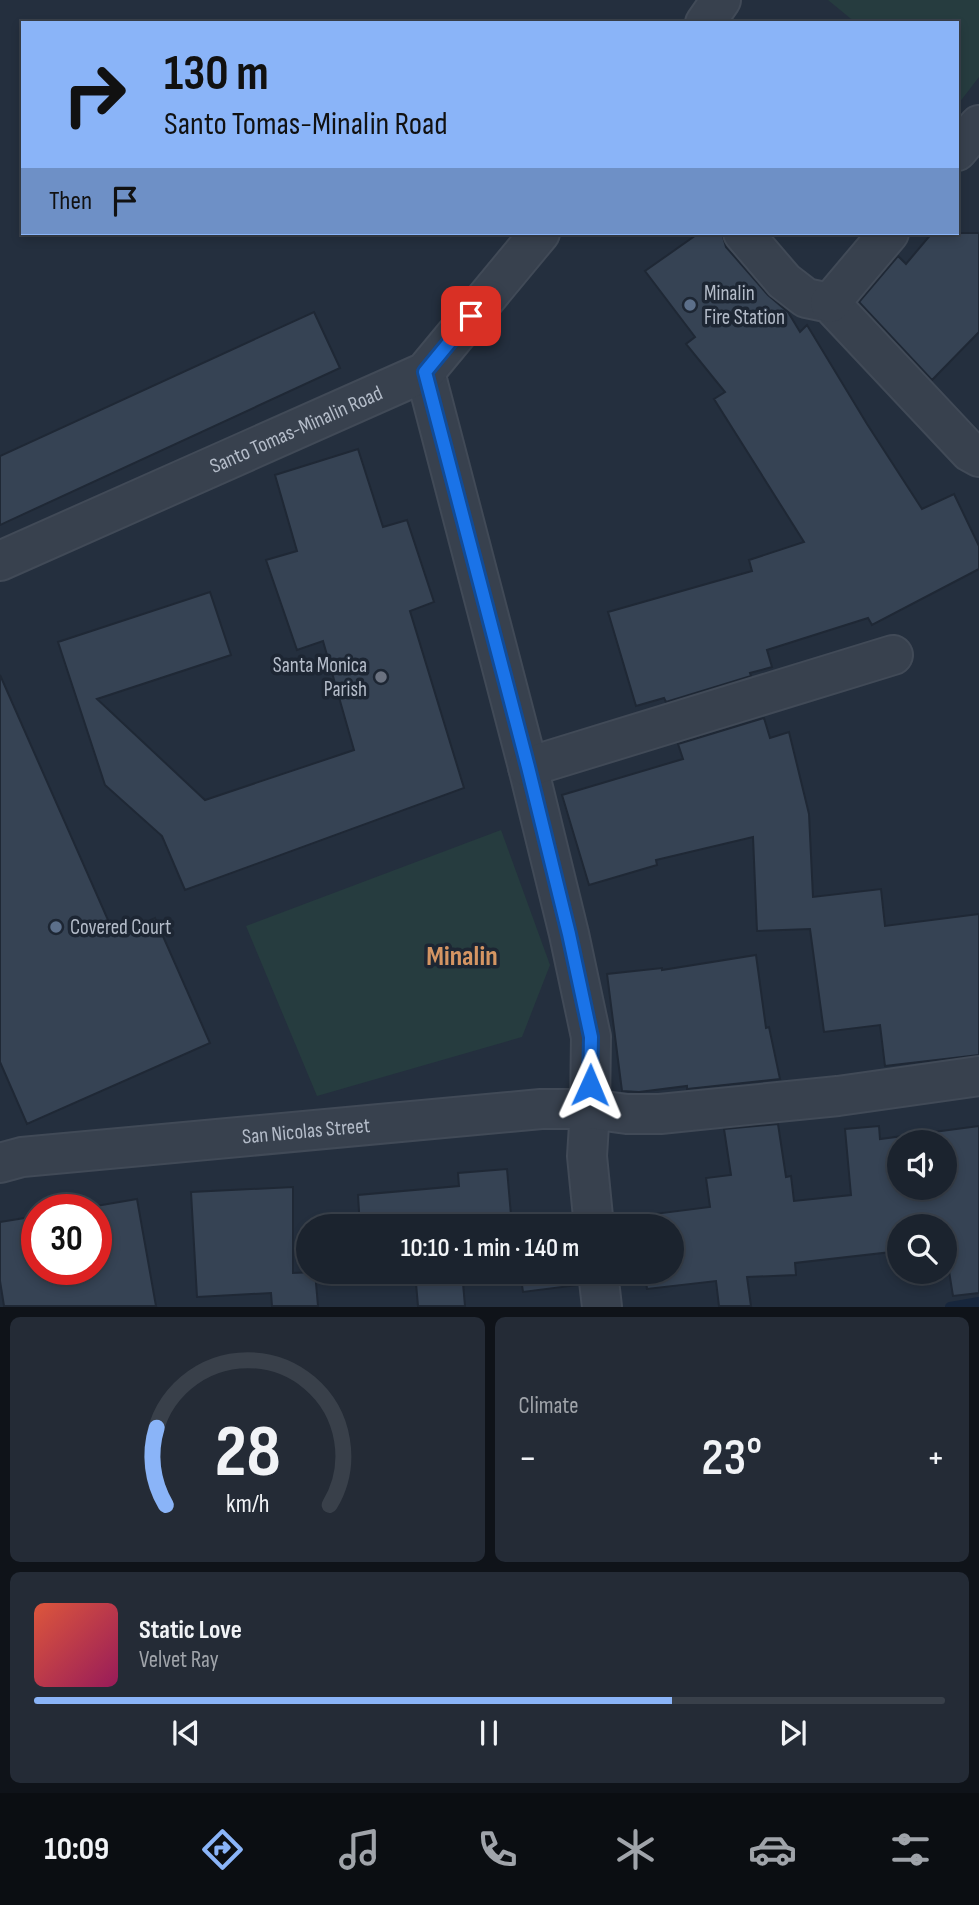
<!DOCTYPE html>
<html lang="en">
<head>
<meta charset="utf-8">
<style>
	:root { --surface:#1b232e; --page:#242b36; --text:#f1f3f6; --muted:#a0a4aa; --line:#39404a; --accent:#8ab4f8 }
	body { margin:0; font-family:"Sofia Sans Condensed",sans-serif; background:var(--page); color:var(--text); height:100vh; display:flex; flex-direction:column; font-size:26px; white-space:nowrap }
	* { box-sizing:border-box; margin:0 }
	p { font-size:23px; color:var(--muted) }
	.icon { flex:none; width:38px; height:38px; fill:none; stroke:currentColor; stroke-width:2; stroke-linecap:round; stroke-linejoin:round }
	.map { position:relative; height:1307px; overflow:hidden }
	.side { display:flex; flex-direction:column; gap:10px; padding:10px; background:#0f1319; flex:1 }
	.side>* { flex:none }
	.hud { position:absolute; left:21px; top:21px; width:938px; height:214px; border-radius:0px; box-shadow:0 4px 10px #0003,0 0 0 2px var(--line); background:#8ab4f8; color:#111; overflow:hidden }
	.controls { position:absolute; left:887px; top:1130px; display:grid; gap:14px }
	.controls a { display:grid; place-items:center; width:70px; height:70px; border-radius:50%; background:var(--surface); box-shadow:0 4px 10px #0003,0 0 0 2px var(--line); font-size:35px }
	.speed { position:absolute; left:21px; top:1194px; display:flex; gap:14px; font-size:35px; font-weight:700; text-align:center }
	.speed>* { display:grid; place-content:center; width:91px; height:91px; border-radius:50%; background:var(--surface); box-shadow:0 4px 10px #0003,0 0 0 2px var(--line); line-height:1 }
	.speed .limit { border:10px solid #d22; background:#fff; color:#111 }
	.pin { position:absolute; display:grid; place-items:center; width:60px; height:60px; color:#fff; margin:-30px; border-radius:14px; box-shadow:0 4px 10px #0006 }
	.me { position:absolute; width:77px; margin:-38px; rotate:1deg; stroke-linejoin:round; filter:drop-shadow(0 0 5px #0008) }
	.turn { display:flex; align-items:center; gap:24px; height:147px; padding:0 28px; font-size:32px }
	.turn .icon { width:91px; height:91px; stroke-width:2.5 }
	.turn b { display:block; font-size:49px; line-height:60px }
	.then { display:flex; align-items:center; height:66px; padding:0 28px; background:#0003; gap:14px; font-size:26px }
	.big { font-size:52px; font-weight:600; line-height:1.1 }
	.side .widget { flex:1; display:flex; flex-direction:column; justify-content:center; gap:10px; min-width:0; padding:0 24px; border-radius:10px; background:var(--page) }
	.side .dial { align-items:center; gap:0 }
	.dial svg { height:182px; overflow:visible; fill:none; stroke:var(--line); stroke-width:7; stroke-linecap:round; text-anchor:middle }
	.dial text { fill:var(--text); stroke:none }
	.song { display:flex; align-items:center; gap:21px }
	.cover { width:84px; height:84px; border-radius:10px; background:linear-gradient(135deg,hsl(10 70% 55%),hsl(330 70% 35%)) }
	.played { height:7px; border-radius:4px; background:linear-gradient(90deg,var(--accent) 70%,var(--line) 70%) }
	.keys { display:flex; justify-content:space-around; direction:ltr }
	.heat { display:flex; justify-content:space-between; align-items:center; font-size:38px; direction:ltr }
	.side .tiles { flex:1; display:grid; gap:10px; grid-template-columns:1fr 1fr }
	.widget:last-child { grid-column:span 2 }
	.trip { position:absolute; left:296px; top:1214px; width:388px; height:70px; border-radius:35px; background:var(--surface); box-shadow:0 4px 10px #0003,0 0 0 2px var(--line); font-weight:600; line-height:70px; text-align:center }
	.tabs { display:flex; height:112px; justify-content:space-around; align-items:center; background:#0b0e12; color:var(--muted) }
	.tabs .icon { width:49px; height:49px }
	.tabs .active { color:var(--accent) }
	.tabs b { font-size:32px; color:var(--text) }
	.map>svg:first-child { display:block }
</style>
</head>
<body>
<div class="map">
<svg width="979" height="1307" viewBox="0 0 979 1307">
	<rect width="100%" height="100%" fill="#242f3e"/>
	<path fill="#263c3f" d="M828,0H979V77L959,103L957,102V23H856Z
		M501,830L550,965L522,1037L317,1096L246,926Z"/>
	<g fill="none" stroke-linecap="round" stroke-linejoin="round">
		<path stroke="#17263c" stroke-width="10" d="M950,1307L979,1302"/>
	</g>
	<path fill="#364354" stroke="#1f2835" stroke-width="2" fill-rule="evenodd" d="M699,233H722L726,247L768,295L788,312L800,332L807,325L867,424L922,509L954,494L979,546V569L872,625L868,618L767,650L772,667L750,673L751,676L666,702L664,698L636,706L608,612L752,571L749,560L804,542L714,399L725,392L686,344L695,337L645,271Z
		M932,233H979V332L932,380L859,302L898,256L906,264Z
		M314,312L340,368L0,525V456Z
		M358,449L383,527L407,520L434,602L410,611L464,788L185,890L162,836L105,785L58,642L210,592L231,655L97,699L205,800L354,750L323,641L297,650L266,560L297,551L275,475Z
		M0,675L115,936L155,918L210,1043L27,1124L0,1062Z
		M764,718L770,738L789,732L809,814L813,897L881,889L885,926L979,914V1055L885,1066L880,1025L824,1032L810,929L757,931L753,837L656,860L657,865L589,885L562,795L683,759L678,744Z
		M756,955L766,1028L769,1027L780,1079L687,1089V1086L639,1092L622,1091L607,974L662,968V970Z
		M778,1124L786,1177L791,1176L794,1201L851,1195L845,1129L879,1126L880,1139L979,1126V1293L953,1296L945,1246V1227H900V1251L795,1263L796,1275L747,1277L751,1306H719L716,1281L647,1289L645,1272H672V1227H639L638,1216L710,1207L706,1178L731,1175L724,1129ZM900,1143H945V1188H900Z
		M507,1169L512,1227H360L358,1195L459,1186L458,1173Z
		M293,1187V1273L315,1272L318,1306H272L271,1293L197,1297L191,1192Z
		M137,1199L156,1306H4L0,1281V1222L37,1216V1269H96V1206Z
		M415,1272H462L465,1306H418Z
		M520,1272H577L578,1285L523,1292Z"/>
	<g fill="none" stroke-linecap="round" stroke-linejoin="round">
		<defs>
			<g id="minor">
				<path d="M705,23L721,0"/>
				<path d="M957,151L979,125"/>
				<path d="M743,233L784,281L806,298L830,303L970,452L979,457"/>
				<path d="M830,303L889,233"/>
				<path d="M425,372L528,767L569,934L591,1037L590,1109L587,1156L594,1227"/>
				<path id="s1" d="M0,561L425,372L540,233"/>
				<path d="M528,767L893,655"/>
				<path id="s2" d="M0,1163L22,1157L541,1109H590L627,1114H660L838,1096L979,1076"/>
				<path d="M598,1272L602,1307"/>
			</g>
		</defs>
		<use href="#minor" stroke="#414a57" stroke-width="42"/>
		<use href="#minor" stroke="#38414e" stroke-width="38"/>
	</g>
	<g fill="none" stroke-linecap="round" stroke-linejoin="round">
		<defs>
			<path id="route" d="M471,316L425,372L528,767L569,934L591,1037L590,1085"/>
		</defs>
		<use href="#route" stroke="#114b97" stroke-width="18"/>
		<use href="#route" stroke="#1a73e8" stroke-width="12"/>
	</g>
	<g fill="#5c6f8a" stroke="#1d2633" stroke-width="2.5">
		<circle cx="690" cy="305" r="7"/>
		<circle cx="56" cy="927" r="7"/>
	</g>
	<circle fill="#6b7280" stroke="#1d2633" stroke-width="2.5" cx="381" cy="677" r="7"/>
	<g text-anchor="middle" stroke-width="7" stroke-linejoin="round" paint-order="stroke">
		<g font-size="21" fill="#b4bcc9" stroke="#1d2633" text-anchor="start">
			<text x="704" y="300">Minalin<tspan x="704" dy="24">Fire Station</tspan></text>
			<text x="367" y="672" text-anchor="end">Santa Monica<tspan x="367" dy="24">Parish</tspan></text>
			<text x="70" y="934">Covered Court</text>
		</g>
		<g font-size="21" fill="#b4bcc9" stroke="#1d2633">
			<text dy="7" stroke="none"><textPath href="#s1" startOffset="324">Santo Tomas-Minalin Road</textPath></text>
			<text dy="7" stroke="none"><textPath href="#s2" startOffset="308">San Nicolas Street</textPath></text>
		</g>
		<g font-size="28" font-weight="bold" fill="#d59563" stroke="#1d2633">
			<text x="462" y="965">Minalin</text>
		</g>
	</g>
</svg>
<div class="controls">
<a><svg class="icon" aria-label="sound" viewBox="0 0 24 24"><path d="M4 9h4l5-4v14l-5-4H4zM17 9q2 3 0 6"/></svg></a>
<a><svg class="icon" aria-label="search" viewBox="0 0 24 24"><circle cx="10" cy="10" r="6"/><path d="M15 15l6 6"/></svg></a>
</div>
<div class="speed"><div class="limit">30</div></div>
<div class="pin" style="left:471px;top:316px;background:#d93025"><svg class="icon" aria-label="arrive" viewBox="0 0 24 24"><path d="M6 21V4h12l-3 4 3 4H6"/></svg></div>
<svg class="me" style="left:590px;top:1085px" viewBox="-20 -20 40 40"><path d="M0-17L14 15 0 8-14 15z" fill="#1a73e8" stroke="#fff" stroke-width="4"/></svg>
<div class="trip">10:10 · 1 min · 140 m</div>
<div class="hud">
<div class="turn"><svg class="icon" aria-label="right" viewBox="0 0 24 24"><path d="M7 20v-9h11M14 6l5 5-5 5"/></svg><div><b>130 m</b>Santo Tomas-Minalin Road</div></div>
<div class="then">Then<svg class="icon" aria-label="arrive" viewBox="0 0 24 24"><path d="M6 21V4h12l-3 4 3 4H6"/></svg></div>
</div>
</div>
<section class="side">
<div class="tiles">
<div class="widget dial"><svg viewBox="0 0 100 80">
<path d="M14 69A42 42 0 1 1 86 69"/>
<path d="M14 69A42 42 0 0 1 10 35" stroke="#8ab4f8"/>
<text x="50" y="56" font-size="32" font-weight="700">28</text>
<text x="50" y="72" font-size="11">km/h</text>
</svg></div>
<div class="widget"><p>Climate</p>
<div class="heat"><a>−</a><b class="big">23°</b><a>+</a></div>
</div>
<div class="widget">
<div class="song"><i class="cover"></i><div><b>Static Love</b><p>Velvet Ray</p></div></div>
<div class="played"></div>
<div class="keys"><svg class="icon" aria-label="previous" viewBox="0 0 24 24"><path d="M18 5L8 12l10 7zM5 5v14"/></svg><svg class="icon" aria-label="pause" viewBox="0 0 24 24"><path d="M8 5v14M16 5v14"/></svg><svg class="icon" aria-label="next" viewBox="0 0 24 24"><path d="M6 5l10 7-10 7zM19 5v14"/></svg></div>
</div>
</div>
</section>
<nav class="tabs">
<b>10:09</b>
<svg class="icon active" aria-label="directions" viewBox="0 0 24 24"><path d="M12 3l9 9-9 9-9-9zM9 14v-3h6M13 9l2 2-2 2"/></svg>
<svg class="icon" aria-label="music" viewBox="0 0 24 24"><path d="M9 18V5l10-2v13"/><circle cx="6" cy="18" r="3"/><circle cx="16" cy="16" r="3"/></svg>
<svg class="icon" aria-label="phone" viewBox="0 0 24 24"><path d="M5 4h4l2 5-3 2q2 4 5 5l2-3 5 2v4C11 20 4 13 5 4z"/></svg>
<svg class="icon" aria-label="climate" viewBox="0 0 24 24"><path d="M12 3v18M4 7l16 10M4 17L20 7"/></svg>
<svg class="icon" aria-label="car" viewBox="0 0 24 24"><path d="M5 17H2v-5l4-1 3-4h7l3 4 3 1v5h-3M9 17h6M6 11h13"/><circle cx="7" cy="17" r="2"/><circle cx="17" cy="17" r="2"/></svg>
<svg class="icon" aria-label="filters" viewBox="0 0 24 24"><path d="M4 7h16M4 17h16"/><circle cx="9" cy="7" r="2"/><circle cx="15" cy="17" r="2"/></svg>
</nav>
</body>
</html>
